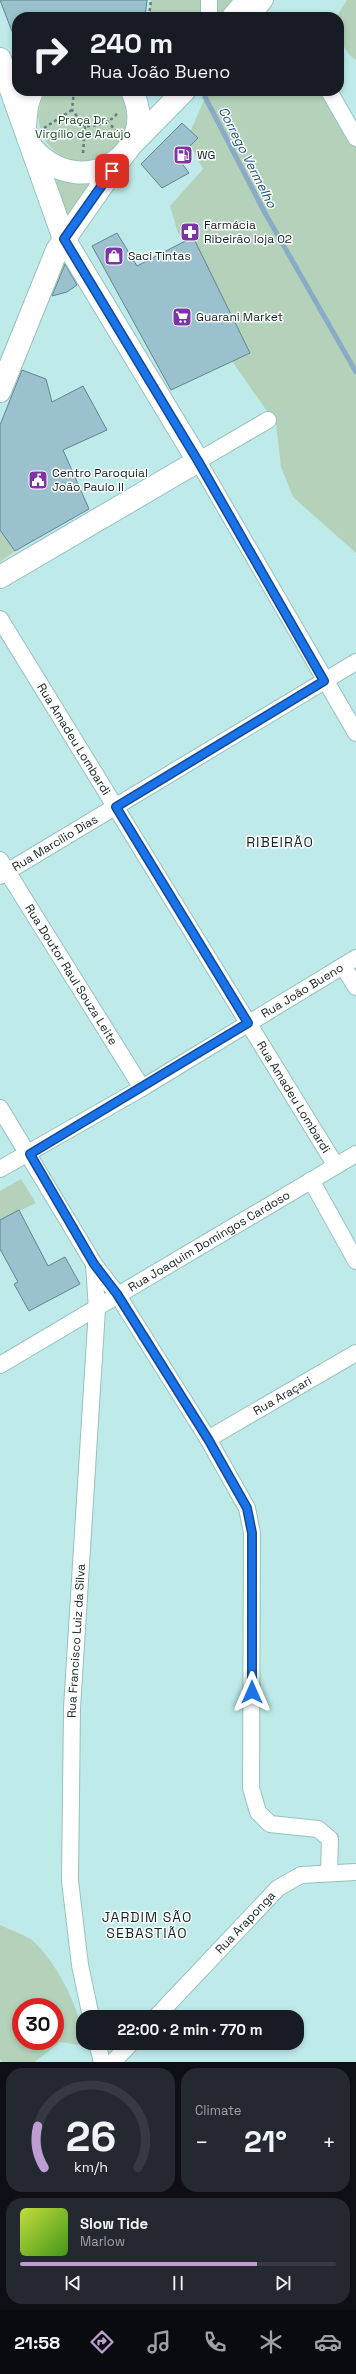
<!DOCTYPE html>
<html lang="en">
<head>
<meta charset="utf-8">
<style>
	:root { --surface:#171b24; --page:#242831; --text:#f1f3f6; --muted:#9ea1a6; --line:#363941; --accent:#be9dd2 }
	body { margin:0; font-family:"Space Grotesk",sans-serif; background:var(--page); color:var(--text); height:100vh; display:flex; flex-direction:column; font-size:15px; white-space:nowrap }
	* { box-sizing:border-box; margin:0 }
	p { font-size:13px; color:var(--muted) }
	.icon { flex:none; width:22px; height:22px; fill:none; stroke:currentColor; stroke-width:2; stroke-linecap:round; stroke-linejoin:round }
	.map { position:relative; height:2062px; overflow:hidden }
	.panel { display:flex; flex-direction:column; gap:6px; padding:6px; background:#0d0f14; flex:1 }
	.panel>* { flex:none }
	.banner { position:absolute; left:12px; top:12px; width:332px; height:84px; border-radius:16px; box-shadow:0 2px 6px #0003; background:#171b24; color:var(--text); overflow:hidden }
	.speed { position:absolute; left:12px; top:1998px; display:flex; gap:8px; font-size:20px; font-weight:700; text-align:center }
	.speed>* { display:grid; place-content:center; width:52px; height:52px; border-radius:50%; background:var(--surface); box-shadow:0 2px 6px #0003; line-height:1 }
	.speed .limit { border:6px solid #d22; background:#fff; color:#111 }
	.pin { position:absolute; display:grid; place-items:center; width:34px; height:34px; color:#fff; margin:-17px; border-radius:8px; box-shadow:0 2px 6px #0006 }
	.me { position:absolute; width:44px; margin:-22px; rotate:0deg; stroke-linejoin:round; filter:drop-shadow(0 0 3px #0008) }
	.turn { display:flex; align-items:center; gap:14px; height:84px; padding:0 12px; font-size:18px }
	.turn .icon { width:52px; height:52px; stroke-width:2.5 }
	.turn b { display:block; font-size:28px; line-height:34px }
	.big { font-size:30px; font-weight:700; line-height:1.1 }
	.panel .card { flex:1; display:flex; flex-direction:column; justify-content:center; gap:6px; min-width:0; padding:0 14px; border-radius:16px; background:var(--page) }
	.panel .dial { align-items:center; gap:0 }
	.dial svg { height:104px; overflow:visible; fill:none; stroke:var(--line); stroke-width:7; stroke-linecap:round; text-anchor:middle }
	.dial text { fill:var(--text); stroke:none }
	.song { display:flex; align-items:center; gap:12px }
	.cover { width:48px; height:48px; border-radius:6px; background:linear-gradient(135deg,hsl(70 70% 55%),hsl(100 70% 35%)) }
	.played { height:4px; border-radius:2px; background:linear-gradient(90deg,var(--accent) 75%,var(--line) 75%) }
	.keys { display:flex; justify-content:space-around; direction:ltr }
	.heat { display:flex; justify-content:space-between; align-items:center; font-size:22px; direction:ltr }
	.panel .tiles { flex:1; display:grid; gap:6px; grid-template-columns:1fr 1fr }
	.card:last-child { grid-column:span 2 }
	.trip { position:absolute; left:76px; top:2010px; width:228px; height:40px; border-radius:16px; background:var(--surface); box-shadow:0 2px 6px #0003; font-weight:700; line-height:40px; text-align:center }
	.tabs { display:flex; height:64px; justify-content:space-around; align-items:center; background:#090b0e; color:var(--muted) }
	.tabs .icon { width:28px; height:28px }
	.tabs .current { color:var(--accent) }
	.tabs b { font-size:18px; color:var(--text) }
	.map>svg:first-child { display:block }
</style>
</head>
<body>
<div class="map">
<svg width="356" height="2062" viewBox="0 0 356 2062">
	<rect width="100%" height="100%" fill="#bfeaea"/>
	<path fill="#b4d2ba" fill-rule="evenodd" d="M151,0H207L208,17H149Z
		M215,0H236L221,17H215Z
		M347,0H356V60C341,50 339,33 339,17H336Z
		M46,91H121L129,109L124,139L102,159L87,162L71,160L58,154L47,143L40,130L38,115L41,101Z
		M208,91H325L356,122V553L293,497L281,467L276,424L227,354L212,283L178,233L170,206L203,169L187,139Z
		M54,174L96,181L67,216Z
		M0,530L15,551L0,562Z
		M21,1179L36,1203L0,1220V1191Z
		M0,1925C10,1930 24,1934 33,1941C56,1961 83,2013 83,2043H86V2046L60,2042L35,2062H2L0,2059ZM21,2007H55V2041H21Z"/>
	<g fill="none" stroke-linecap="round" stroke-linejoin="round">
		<path stroke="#8aabc6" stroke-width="5" d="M205,97L265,213L356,372"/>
	</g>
	<path fill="#9ac1cd" stroke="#618691" d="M0,0H147L145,17H17L16,42Z
		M182,123L198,138L178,158L189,173L162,188L141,164Z
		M117,233L137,266L193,237L250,353L171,390L92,246Z
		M65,264L77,285L67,292L52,296Z
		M22,370L46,379L52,402L83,386L107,430L63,450L89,509L15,551L0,530V425Z
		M19,1210L48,1266L65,1257L80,1284L29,1311L14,1284L18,1282L0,1249V1220Z"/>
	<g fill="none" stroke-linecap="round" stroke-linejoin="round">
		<defs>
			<g id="street">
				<path d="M209,0V17"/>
				<path d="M252,17L265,0"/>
				<path d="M329,91L356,138"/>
				<path d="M268,420L198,461L356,733"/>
				<path id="s1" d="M0,619L336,1166"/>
				<path id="s2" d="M0,860L142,1088"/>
				<path id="s3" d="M0,876L356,662"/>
				<path d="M343,966L356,987"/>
				<path d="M0,1108L94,1264L117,1294L208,1439L247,1508L252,1533L251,1788L258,1812L270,1824L318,1829L330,1839L329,1872"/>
				<path id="s4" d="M0,1169L142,1088L356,958"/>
				<path d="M311,1180L356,1261"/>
				<path id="s5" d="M0,1365L356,1154"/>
				<path id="s6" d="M208,1439L356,1353"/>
				<path id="s7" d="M91,2017L80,1965L70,1881L72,1708L97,1309L94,1264"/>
				<path id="s8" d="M156,2017L278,1888L301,1875L356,1872"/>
				<path d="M97,2043L102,2062"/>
				<path d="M113,2062L131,2043"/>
			</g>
			<path id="secondary" d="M233,17L245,3
				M0,59L64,239L198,461L0,577
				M25,125L27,105L32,91
				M132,144L184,91
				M34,150C84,204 161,151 132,91
				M0,391L57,250L124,154"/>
		</defs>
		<use href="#street" stroke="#97c1c1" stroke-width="18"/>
		<use href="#secondary" stroke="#97c1c1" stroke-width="24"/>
		<path stroke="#617d7d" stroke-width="2.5" stroke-dasharray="3 3" stroke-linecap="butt" d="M149,17L151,0
			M74,91L72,110L85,126C95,127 113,122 118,112
			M107,121L116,131
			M44,128L72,110
			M83,153L85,126"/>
		<use href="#street" stroke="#fff" stroke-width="16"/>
		<use href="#secondary" stroke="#fff" stroke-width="22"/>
	</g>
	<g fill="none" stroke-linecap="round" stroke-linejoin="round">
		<defs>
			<path id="route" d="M112,171L64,239L198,461L324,681L116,807L248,1023L30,1154L94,1264L117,1294L208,1439L247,1508L252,1533V1692"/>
		</defs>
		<use href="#route" stroke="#114b97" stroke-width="10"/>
		<use href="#route" stroke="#1a73e8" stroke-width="7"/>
	</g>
	<defs>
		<symbol id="fuel-square" viewBox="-11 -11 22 22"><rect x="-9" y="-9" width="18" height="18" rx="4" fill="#7f34a6" stroke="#fff"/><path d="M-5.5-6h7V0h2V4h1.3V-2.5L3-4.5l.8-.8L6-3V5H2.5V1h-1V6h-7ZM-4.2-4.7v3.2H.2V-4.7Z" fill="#fff"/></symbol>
		<symbol id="pharmacy-square" viewBox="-11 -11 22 22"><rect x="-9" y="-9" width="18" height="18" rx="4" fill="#7f34a6" stroke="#fff"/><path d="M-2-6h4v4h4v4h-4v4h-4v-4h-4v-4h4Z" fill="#fff"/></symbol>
		<symbol id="shop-square" viewBox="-11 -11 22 22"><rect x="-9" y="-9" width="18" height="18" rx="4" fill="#7f34a6" stroke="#fff"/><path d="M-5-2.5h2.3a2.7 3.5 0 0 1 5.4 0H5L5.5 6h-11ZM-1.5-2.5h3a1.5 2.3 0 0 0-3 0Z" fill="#fff"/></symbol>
		<symbol id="supermarket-square" viewBox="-11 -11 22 22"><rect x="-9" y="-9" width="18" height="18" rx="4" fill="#7f34a6" stroke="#fff"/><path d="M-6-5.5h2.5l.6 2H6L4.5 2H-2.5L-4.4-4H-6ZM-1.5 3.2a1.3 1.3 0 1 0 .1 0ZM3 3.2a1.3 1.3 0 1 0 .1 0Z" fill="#fff"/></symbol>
		<symbol id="civic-square" viewBox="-11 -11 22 22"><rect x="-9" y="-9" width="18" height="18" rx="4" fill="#7f34a6" stroke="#fff"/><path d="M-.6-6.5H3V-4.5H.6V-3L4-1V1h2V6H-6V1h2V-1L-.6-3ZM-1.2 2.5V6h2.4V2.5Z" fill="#fff"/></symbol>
	</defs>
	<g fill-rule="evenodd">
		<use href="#fuel-square" x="172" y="144" width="22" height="22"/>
		<use href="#pharmacy-square" x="179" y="221" width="22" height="22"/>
		<use href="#shop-square" x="103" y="245" width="22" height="22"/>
		<use href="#supermarket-square" x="171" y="306" width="22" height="22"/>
		<use href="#civic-square" x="27" y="469" width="22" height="22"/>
	</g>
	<g text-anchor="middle" stroke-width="3" stroke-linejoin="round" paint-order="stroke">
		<g font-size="12" fill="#164b26" stroke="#fff">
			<text x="83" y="124">Praça Dr.<tspan x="83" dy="14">Virgílio de Araújo</tspan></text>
		</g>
		<g font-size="12" fill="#132323" stroke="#fff" text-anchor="start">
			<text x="197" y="159">WG</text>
			<text x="204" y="229">Farmácia<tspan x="204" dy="14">Ribeirão loja 02</tspan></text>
			<text x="128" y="260">Saci Tintas</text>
			<text x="196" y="321">Guarani Market</text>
			<text x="52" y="477">Centro Paroquial<tspan x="52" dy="14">João Paulo II</tspan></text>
		</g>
		<g font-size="12" fill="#132323" stroke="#fff">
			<text dy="4" stroke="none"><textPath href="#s1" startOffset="141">Rua Amadeu Lombardi</textPath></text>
			<text dy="4" stroke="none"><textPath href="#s3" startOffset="64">Rua Marcílio Dias</textPath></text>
			<text dy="4" stroke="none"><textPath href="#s2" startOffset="135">Rua Doutor Raul Souza Leite</textPath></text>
			<text dy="4" stroke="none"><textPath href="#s4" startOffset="351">Rua João Bueno</textPath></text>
			<text dy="4" stroke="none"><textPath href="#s1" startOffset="561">Rua Amadeu Lombardi</textPath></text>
			<text dy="4" stroke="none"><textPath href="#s5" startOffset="243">Rua Joaquim Domingos Cardoso</textPath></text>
			<text dy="4" stroke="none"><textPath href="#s6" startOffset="86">Rua Araçari</textPath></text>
			<text dy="4" stroke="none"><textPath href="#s7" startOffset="378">Rua Francisco Luiz da Silva</textPath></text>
			<text dy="4" stroke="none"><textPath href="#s8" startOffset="130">Rua Araponga</textPath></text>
		</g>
		<g font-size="13" font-style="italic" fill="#1c5277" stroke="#fff">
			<text transform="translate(248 157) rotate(63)" y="5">Corrego Vermelho</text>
		</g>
		<g font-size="14" letter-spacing="1" fill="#132323" stroke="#fff">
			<text x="280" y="847">RIBEIRÃO</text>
			<text x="147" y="1922">JARDIM SÃO<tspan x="147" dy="16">SEBASTIÃO</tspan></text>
		</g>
	</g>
</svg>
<div class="speed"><div class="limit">30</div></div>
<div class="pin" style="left:112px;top:171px;background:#d93025"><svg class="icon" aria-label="arrive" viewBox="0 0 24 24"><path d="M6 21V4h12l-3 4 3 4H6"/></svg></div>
<svg class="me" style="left:252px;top:1692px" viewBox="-20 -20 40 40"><path d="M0-17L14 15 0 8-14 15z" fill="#1a73e8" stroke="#fff" stroke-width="4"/></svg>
<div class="trip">22:00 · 2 min · 770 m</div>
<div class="banner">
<div class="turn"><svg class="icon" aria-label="right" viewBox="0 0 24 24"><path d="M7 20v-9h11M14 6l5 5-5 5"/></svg><div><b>240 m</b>Rua João Bueno</div></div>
</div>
</div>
<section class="panel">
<div class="tiles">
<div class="card dial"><svg viewBox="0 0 100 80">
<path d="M14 69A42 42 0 1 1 86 69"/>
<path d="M14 69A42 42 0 0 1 9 37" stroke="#be9dd2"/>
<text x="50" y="56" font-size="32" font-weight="700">26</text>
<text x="50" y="72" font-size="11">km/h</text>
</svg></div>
<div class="card"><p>Climate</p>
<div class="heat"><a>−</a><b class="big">21°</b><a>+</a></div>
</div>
<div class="card">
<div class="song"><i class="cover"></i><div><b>Slow Tide</b><p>Marlow</p></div></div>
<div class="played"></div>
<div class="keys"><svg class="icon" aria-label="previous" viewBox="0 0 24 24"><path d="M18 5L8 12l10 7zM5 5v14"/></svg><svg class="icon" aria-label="pause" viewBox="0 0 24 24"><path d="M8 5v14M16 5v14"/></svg><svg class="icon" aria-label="next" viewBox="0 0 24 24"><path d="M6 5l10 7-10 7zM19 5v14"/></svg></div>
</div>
</div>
</section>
<nav class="tabs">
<b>21:58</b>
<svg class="icon current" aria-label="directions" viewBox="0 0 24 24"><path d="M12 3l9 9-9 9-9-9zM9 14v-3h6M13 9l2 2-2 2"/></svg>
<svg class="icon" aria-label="music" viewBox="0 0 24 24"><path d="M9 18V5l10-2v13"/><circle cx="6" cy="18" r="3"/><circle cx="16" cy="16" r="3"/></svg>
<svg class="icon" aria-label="phone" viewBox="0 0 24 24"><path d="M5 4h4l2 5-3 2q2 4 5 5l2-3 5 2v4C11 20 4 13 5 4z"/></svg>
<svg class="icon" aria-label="climate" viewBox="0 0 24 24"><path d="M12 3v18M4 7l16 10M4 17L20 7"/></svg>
<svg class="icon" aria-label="car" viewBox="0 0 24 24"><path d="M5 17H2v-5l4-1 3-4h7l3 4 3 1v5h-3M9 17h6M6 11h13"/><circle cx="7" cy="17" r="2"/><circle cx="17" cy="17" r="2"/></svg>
</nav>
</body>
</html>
